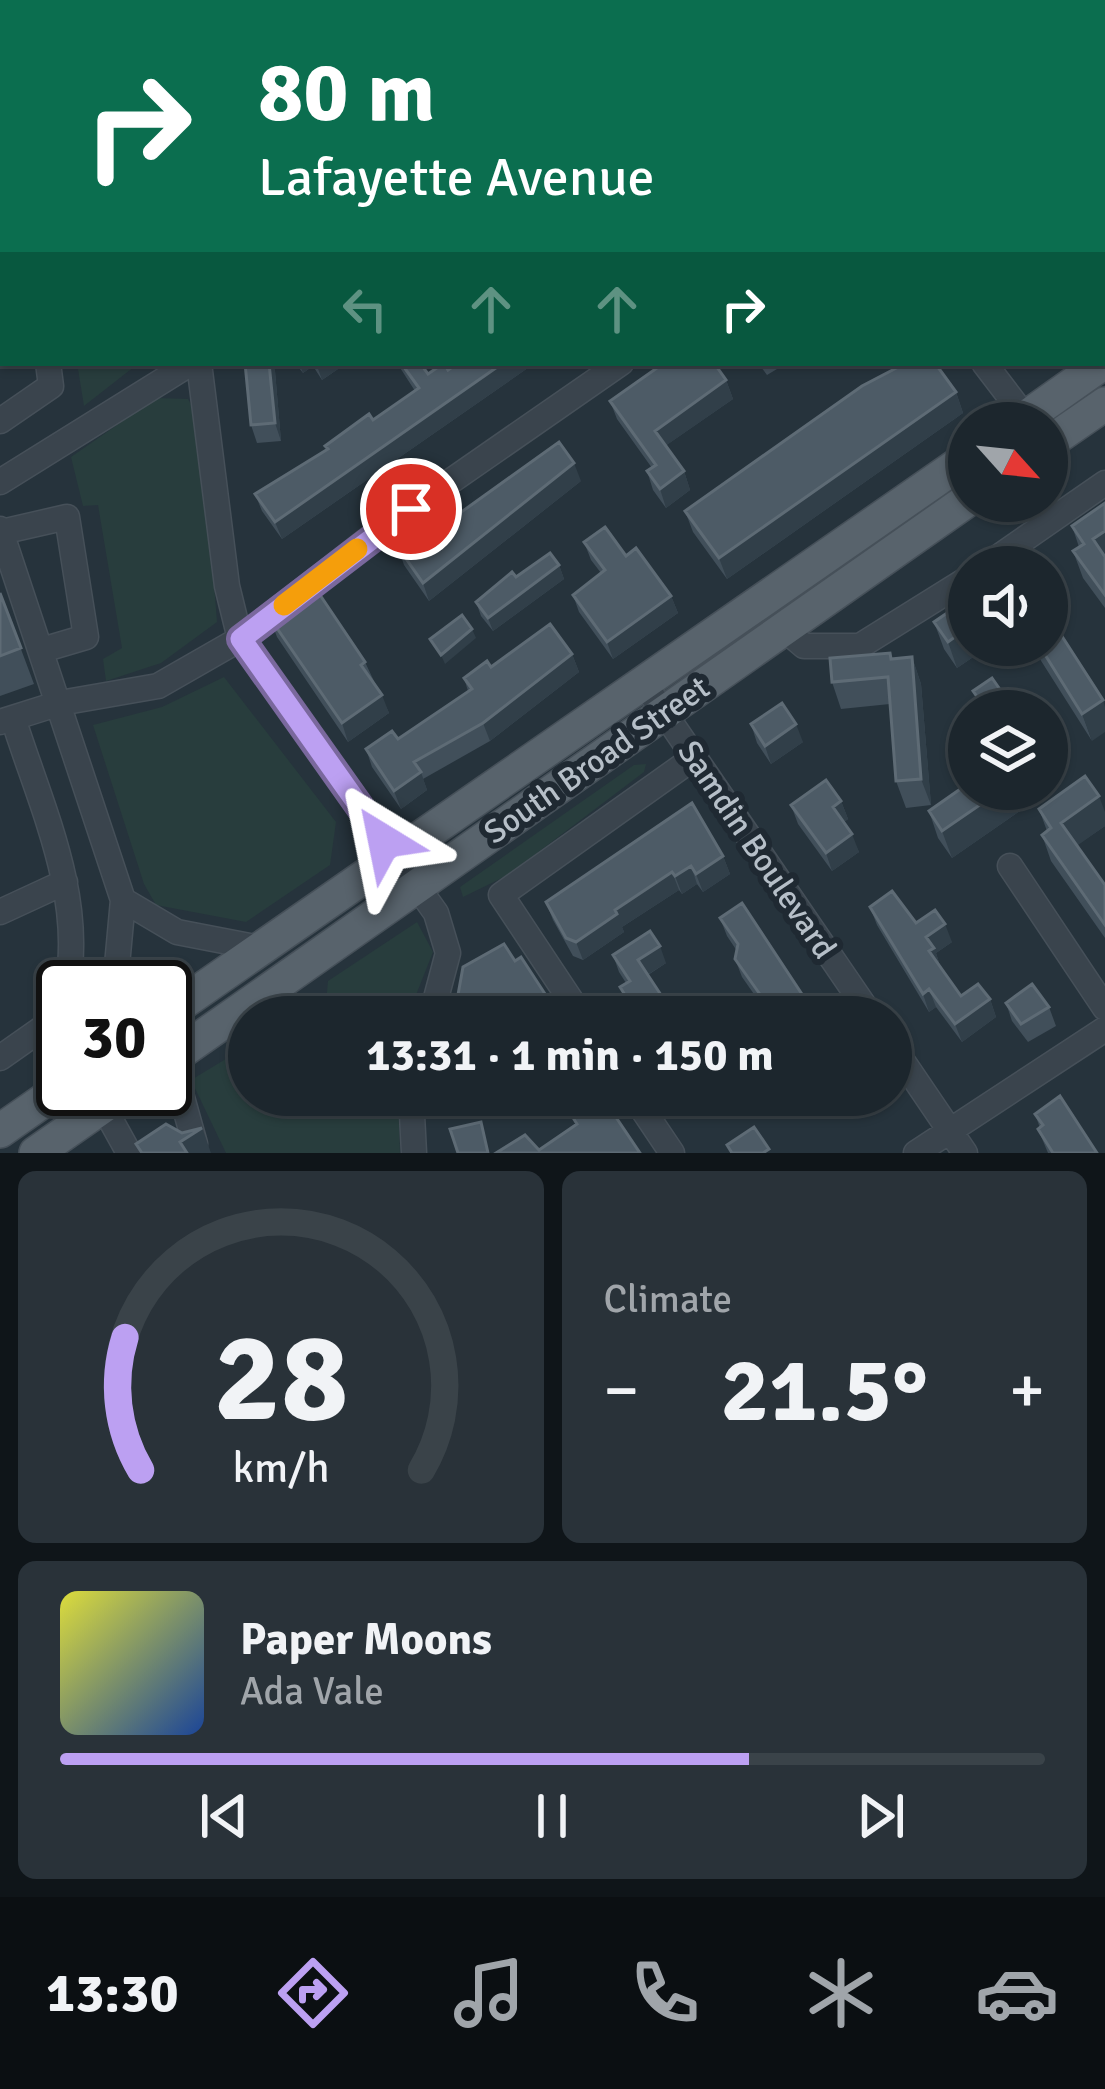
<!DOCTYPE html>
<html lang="en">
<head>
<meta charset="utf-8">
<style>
	:root { --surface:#1c262d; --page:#293239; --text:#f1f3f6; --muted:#a0a5aa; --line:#3a4349; --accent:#bca0f2 }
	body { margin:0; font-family:Signika,sans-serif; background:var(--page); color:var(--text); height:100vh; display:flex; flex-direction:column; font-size:45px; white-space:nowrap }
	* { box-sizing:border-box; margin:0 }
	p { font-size:39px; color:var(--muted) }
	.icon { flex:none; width:66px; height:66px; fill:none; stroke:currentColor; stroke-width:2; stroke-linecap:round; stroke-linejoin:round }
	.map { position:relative; height:1153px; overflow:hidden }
	.side { display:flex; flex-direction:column; gap:18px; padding:18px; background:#0f1519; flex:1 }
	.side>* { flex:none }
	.banner { position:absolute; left:0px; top:0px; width:1107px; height:366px; box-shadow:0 3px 9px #0004,0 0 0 3px var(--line); background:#0b6e4f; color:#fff; overflow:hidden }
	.needle { width:78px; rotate:117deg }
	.buttons { position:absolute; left:948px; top:402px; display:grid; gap:24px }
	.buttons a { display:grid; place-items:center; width:120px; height:120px; border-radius:50%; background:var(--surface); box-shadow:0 3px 9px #0004,0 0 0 3px var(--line); font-size:60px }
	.speed { position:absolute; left:36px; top:960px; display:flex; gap:24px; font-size:60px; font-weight:700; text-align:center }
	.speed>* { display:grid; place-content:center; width:156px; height:156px; border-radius:50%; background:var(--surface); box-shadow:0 3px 9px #0004,0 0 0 3px var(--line); line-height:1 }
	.speed .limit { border:6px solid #111; border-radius:18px; background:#fff; color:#111 }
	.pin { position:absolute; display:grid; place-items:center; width:102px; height:102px; color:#fff; margin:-51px; border:6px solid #fff; border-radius:50%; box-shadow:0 3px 12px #0007 }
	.me { position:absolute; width:132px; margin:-66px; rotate:325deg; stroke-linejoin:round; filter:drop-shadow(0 0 9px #0008) }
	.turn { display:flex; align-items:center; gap:42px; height:252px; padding:0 60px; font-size:54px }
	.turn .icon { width:156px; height:156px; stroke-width:2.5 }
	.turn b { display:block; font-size:84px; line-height:102px }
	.lanes { display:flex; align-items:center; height:114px; padding:0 60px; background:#0003; justify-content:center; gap:60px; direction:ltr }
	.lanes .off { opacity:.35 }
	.big { font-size:90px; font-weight:700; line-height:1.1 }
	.side .card { flex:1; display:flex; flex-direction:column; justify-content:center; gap:18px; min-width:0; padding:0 42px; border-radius:18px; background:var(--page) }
	.side .dial { align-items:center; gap:0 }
	.dial svg { height:312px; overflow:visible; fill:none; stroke:var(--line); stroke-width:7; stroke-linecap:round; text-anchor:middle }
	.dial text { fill:var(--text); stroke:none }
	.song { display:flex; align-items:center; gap:36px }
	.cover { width:144px; height:144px; border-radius:18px; background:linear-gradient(135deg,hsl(60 70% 55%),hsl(220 70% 35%)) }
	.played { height:12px; border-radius:6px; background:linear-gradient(90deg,var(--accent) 70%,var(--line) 70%) }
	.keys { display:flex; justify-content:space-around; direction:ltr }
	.heat { display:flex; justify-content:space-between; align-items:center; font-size:66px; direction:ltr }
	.side .tiles { flex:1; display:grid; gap:18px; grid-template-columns:1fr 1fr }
	.card:last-child { grid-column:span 2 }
	.trip { position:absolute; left:228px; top:996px; width:684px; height:120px; border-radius:60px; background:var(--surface); box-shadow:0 3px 9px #0004,0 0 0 3px var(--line); font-weight:700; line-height:120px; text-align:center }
	.menu { display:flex; height:192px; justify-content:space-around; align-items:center; background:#0b0f12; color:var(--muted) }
	.menu .icon { width:84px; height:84px }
	.menu .current { color:var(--accent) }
	.menu b { font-size:54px; color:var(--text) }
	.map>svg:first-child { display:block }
</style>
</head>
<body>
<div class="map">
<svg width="1105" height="1153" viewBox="0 0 1105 1153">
	<rect width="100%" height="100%" fill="#26333c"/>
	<path fill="#283d3d" d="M77,363H139L84,406Z
		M156,398L188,399L202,424L217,622L161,663L106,681L103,659L122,648L98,505L83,506L71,457Z
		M224,677L336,822L330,865L246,922L156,905L144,884L93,725L162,707Z
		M646,764L644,772L508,875L463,897L460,887L634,765Z
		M417,922L433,952L408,1015L326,1003L328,981Z
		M249,1045V1095H398L400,1153H226L191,1080Z"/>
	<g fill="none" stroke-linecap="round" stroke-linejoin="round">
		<defs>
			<path id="minor" d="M729,0L731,3
				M10,3V0
				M254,3L258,0
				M694,3L699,0
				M1104,27L1105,26
				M0,51L3,50
				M199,363L227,586L240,639L436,913L448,953L431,1017
				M984,363L1026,418
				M0,421L51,386L48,363
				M0,482L191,363
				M0,529L123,900L115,987
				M1,532L67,517L86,637L42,650
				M984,567L1105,483
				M784,629L804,646H860L969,578
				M643,682L872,1017
				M13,718C40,804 85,896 67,987
				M0,722L60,703L158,686L240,639L379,531L621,363
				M1010,866L1105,1008
				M123,900L177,932L260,948
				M0,912L65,882
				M582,1017L501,895L695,757
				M891,1044L965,1153
				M0,1058L54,1020L63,1004
				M171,1058L195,1144
				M411,1095L414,1153
				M633,1095L672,1153
				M103,1106L129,1153
				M916,1153L1105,1029"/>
			<path id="major" d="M1018,423L1103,363
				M1047,444L1105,404
				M165,1015L969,457
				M250,1017H306
				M165,1063L969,499
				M0,1131L63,1087
				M36,1153L128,1089"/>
		</defs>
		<use href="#minor" stroke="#465059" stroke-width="27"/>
		<use href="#major" stroke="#465059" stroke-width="36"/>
		<use href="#minor" stroke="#3a444d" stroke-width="24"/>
		<use href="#major" stroke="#58636c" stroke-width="33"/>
	</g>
	<path fill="#414f5a" d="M245,363H272L275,371L281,441L257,443L251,425Z
		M295,363H335L338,369L322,380L313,366L303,373Z
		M397,363H420L428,374L448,370L458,363H535L282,539L262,511L255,494L327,450L325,446L373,420L415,391Z
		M758,363H787L767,375Z
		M726,380L733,399L665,446L684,471L690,490L666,508L653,490L647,471L652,468L617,419L610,401Z
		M956,392L963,413L727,579L693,532L685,511Z
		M581,481L429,601L404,565L398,547L460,513Z
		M1105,503V608L1083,578L1073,551L1079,547L1072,526Z
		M584,542L626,556L671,596L678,613L613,659L579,612L573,595L601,573L591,560Z
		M559,565L564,579L493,631L481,616L476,602L516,577Z
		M0,593L34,684L0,696Z
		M1047,613L1092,741L1031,645H1047Z
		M270,618L365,662L389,713L348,742L277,637Z
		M934,622L969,645H991L957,668L944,649Z
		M572,654L579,672L490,741L423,779L427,790L401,809L372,767L366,749L398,739L468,691L464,678L491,667Z
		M912,657L921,684L931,805L906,808L896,781L890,704L841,709L832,682L892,659Z
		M751,724L803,742L771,764L757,743Z
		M1046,793L952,858L938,838L929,811Z
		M841,801L848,819L844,822L859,852L832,871L798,824L791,805Z
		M1039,809L1105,812V826L1077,845L1105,885V938L1051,861L1042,835L1047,831Z
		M723,856L730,874L703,892L697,884L682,894L679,890L622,927L624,932L583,960L573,956L553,920L546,902Z
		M870,907L916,923L952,942L936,953L940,966L961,996L990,999L996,1017L962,1042L936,1007L929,1012L877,925Z
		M720,918L817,1017H770L742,977L735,959L737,951L727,936Z
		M613,955L666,963L648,975L665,1001L683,1017H635L627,1004L620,987L626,983L619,972Z
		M1006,1003L1049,1007L1056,1026L1028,1042L1012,1021Z
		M486,1095H530L498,1116Z
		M678,1095H721L692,1116Z
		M836,1095H865L867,1101L848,1114Z
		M1035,1114L1097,1153H1048L1038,1129L1040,1128Z"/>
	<path fill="#313f49" d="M375,0H393L395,3H376Z
		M269,363H272L275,371L281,441L275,423Z
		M299,363H312L313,366L303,373Z
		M316,363H335L338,369L322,380Z
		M503,363H535L282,539L275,522Z
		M726,380L733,399L661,449L655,431Z
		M956,392L963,413L727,579L719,558Z
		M574,463L581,481L429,601L423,583Z
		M684,471L690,490L666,508L660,489Z
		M1105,531V565L1093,539Z
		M559,565L564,579L493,631L488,618Z
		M671,596L678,613L613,659L607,642Z
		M969,627V645H991L957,668L948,642Z
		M472,629L476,638L445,664L441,655Z
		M572,654L579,672L490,741L483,723Z
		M912,657L921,684L931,805L921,779Z
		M382,695L389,713L348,742L342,723Z
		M1103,700L1105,707V732L1092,741L1082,714Z
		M796,724L803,742L771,764L765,746Z
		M421,772L427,790L401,809L394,791Z
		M1003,789H1044L1046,793L952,858L942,831Z
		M1099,796L1105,812V826L1071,850L1061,823Z
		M841,801L848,819L840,825L833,807Z
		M852,834L859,852L832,871L826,853Z
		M723,856L730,874L703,892L696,874Z
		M691,866L697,884L682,894L675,876Z
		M672,872L679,890L622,927L624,932L583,960L576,942L615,910Z
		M945,924L952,942L936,953L940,966L929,951L926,937Z
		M660,946L666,963L644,977L638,960Z
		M929,989L936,1007L929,1012L923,994Z
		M990,999L996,1017L962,1042L955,1024Z
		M491,1095H530L498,1116Z
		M690,1095H721L692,1116L685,1098Z
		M841,1095H865L867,1101L848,1114Z
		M202,1128L211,1153H184L180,1142Z"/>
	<path fill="#4d5b66" stroke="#5e6b75" stroke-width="3" d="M398,0H429L431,3H400Z
		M799,0H854L855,3H801Z
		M908,0H936L932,3H906Z
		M1104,220L1105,221L1104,279Z
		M245,363H269L275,423L251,425Z
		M401,363H420L428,374L444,363L448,370L458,363H503L275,522L255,494L328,449L325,446L369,414L373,420L419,388Z
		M664,363H714L726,380L655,431L684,471L660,489L647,471L656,465L610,401Z
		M906,363H935L956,392L719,558L685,511L862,386Z
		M559,442L574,463L423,583L398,547L455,506L460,513Z
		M1105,503V531L1093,539L1105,557V595L1073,551L1084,544L1072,526Z
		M605,527L626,556L636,548L671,596L607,642L573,595L605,570L584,542Z
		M550,553L559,565L488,618L476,602L512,572L516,577Z
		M316,589L365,662L361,665L382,695L342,723L270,618Z
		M0,593L21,648L0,656Z
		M969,598V627L948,642L934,622Z
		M1047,613L1103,700L1082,714L1039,645H1047Z
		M462,615L472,629L441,655L430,639Z
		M550,624L572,654L483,723L414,762L421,772L394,791L366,749L392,731L398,739L472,689L464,678L487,661L491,667Z
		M890,653L891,659L912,657L921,779L896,781L888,677L832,682L830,658Z
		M992,678L1015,711H987L973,691Z
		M782,703L796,724L765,746L751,724Z
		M1085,776L1099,796L1061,823L1105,885V925L1042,835L1051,828L1039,809Z
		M826,780L841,801L833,807L852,834L826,853L791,805Z
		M969,783V789H1003L942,831L929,811Z
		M692,803L723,856L696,874L691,866L675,876L672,872L615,910L617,914L576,942L566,938L546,902Z
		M892,891L916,923L935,910L945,924L926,937L934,948L929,951L961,996L978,984L990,999L955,1024L929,989L923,994L870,907Z
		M742,903L817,1017H776L735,959L738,944L720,918Z
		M650,931L660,946L638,960L665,1001L671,997L683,1017H639L620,987L630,981L613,955Z
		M504,944L515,961L521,957L560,1017H447L445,1014L456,1006L463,967Z
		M1032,984L1049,1007L1021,1024L1006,1003Z
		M580,1095H601L640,1153H496L525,1135L539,1150L577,1124L565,1105Z
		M1060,1096L1097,1153H1053L1038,1129L1043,1125L1035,1114Z
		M481,1122L488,1153H458L450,1129Z
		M166,1124L182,1133L202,1128L180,1142L187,1153H142L136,1144Z
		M754,1127L769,1149L763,1153H732L727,1145Z"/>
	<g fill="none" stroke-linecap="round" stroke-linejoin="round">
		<defs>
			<path id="route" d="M384,841L241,639L411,509"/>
		</defs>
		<use href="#route" stroke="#7a689d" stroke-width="30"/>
		<use href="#route" stroke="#bca0f2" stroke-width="21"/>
		<path stroke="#f59e0b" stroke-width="21" d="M284,605L357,549"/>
	</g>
	<g text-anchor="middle" stroke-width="12" stroke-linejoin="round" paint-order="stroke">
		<g font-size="33" fill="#b6bfc8" stroke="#1f2932">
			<text transform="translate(596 759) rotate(-35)" y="12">South Broad Street</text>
			<text transform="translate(758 849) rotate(56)" y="12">Samdin Boulevard</text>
		</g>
	</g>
</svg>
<div class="buttons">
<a><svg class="needle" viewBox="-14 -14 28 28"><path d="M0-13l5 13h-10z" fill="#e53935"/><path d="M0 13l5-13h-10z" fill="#a0a5aa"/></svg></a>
<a><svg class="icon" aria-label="sound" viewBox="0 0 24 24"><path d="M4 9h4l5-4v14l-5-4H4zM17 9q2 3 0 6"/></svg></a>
<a><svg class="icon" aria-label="layers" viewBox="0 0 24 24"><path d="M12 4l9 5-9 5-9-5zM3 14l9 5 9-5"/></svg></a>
</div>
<div class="speed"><div class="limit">30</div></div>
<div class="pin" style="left:411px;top:509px;background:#d93025"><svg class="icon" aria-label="arrive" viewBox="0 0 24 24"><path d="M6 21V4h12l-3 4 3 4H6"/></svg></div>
<svg class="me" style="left:384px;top:841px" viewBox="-20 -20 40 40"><path d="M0-17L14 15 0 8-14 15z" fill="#bca0f2" stroke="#fff" stroke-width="4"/></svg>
<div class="trip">13:31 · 1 min · 150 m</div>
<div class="banner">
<div class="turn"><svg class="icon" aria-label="right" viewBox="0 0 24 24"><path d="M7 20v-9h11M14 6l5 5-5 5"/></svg><div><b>80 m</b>Lafayette Avenue</div></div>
<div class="lanes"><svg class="icon off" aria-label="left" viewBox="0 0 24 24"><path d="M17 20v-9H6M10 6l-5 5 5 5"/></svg><svg class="icon off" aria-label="ahead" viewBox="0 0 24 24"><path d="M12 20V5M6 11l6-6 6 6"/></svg><svg class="icon off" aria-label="ahead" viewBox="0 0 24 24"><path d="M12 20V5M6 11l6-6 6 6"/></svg><svg class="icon" aria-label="right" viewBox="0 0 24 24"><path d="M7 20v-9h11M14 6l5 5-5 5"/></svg></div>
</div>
</div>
<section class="side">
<div class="tiles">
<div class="card dial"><svg viewBox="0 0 100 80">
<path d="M14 69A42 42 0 1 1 86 69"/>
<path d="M14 69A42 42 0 0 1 10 35" stroke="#bca0f2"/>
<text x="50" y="56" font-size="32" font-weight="700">28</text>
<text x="50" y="72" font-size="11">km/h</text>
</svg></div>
<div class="card"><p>Climate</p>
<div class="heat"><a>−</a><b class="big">21.5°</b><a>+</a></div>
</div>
<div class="card">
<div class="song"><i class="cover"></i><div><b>Paper Moons</b><p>Ada Vale</p></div></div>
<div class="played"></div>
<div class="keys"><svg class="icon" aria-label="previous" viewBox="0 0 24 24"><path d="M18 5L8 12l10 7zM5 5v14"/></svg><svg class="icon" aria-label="pause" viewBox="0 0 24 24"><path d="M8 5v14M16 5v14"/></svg><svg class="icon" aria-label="next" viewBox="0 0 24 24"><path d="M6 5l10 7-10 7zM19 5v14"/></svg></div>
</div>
</div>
</section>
<nav class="menu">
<b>13:30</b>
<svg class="icon current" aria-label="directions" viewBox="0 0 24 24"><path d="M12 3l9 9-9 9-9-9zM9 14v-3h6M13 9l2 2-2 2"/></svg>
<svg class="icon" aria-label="music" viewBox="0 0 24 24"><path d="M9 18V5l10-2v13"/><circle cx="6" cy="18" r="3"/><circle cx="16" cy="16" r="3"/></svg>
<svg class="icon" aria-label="phone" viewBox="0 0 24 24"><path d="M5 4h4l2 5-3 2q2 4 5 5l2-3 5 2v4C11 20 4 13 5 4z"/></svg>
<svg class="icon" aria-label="climate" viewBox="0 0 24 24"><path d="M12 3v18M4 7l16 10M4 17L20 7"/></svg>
<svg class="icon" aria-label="car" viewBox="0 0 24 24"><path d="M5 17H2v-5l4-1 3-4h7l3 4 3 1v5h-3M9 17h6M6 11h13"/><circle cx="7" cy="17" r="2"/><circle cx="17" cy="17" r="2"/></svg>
</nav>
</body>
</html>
